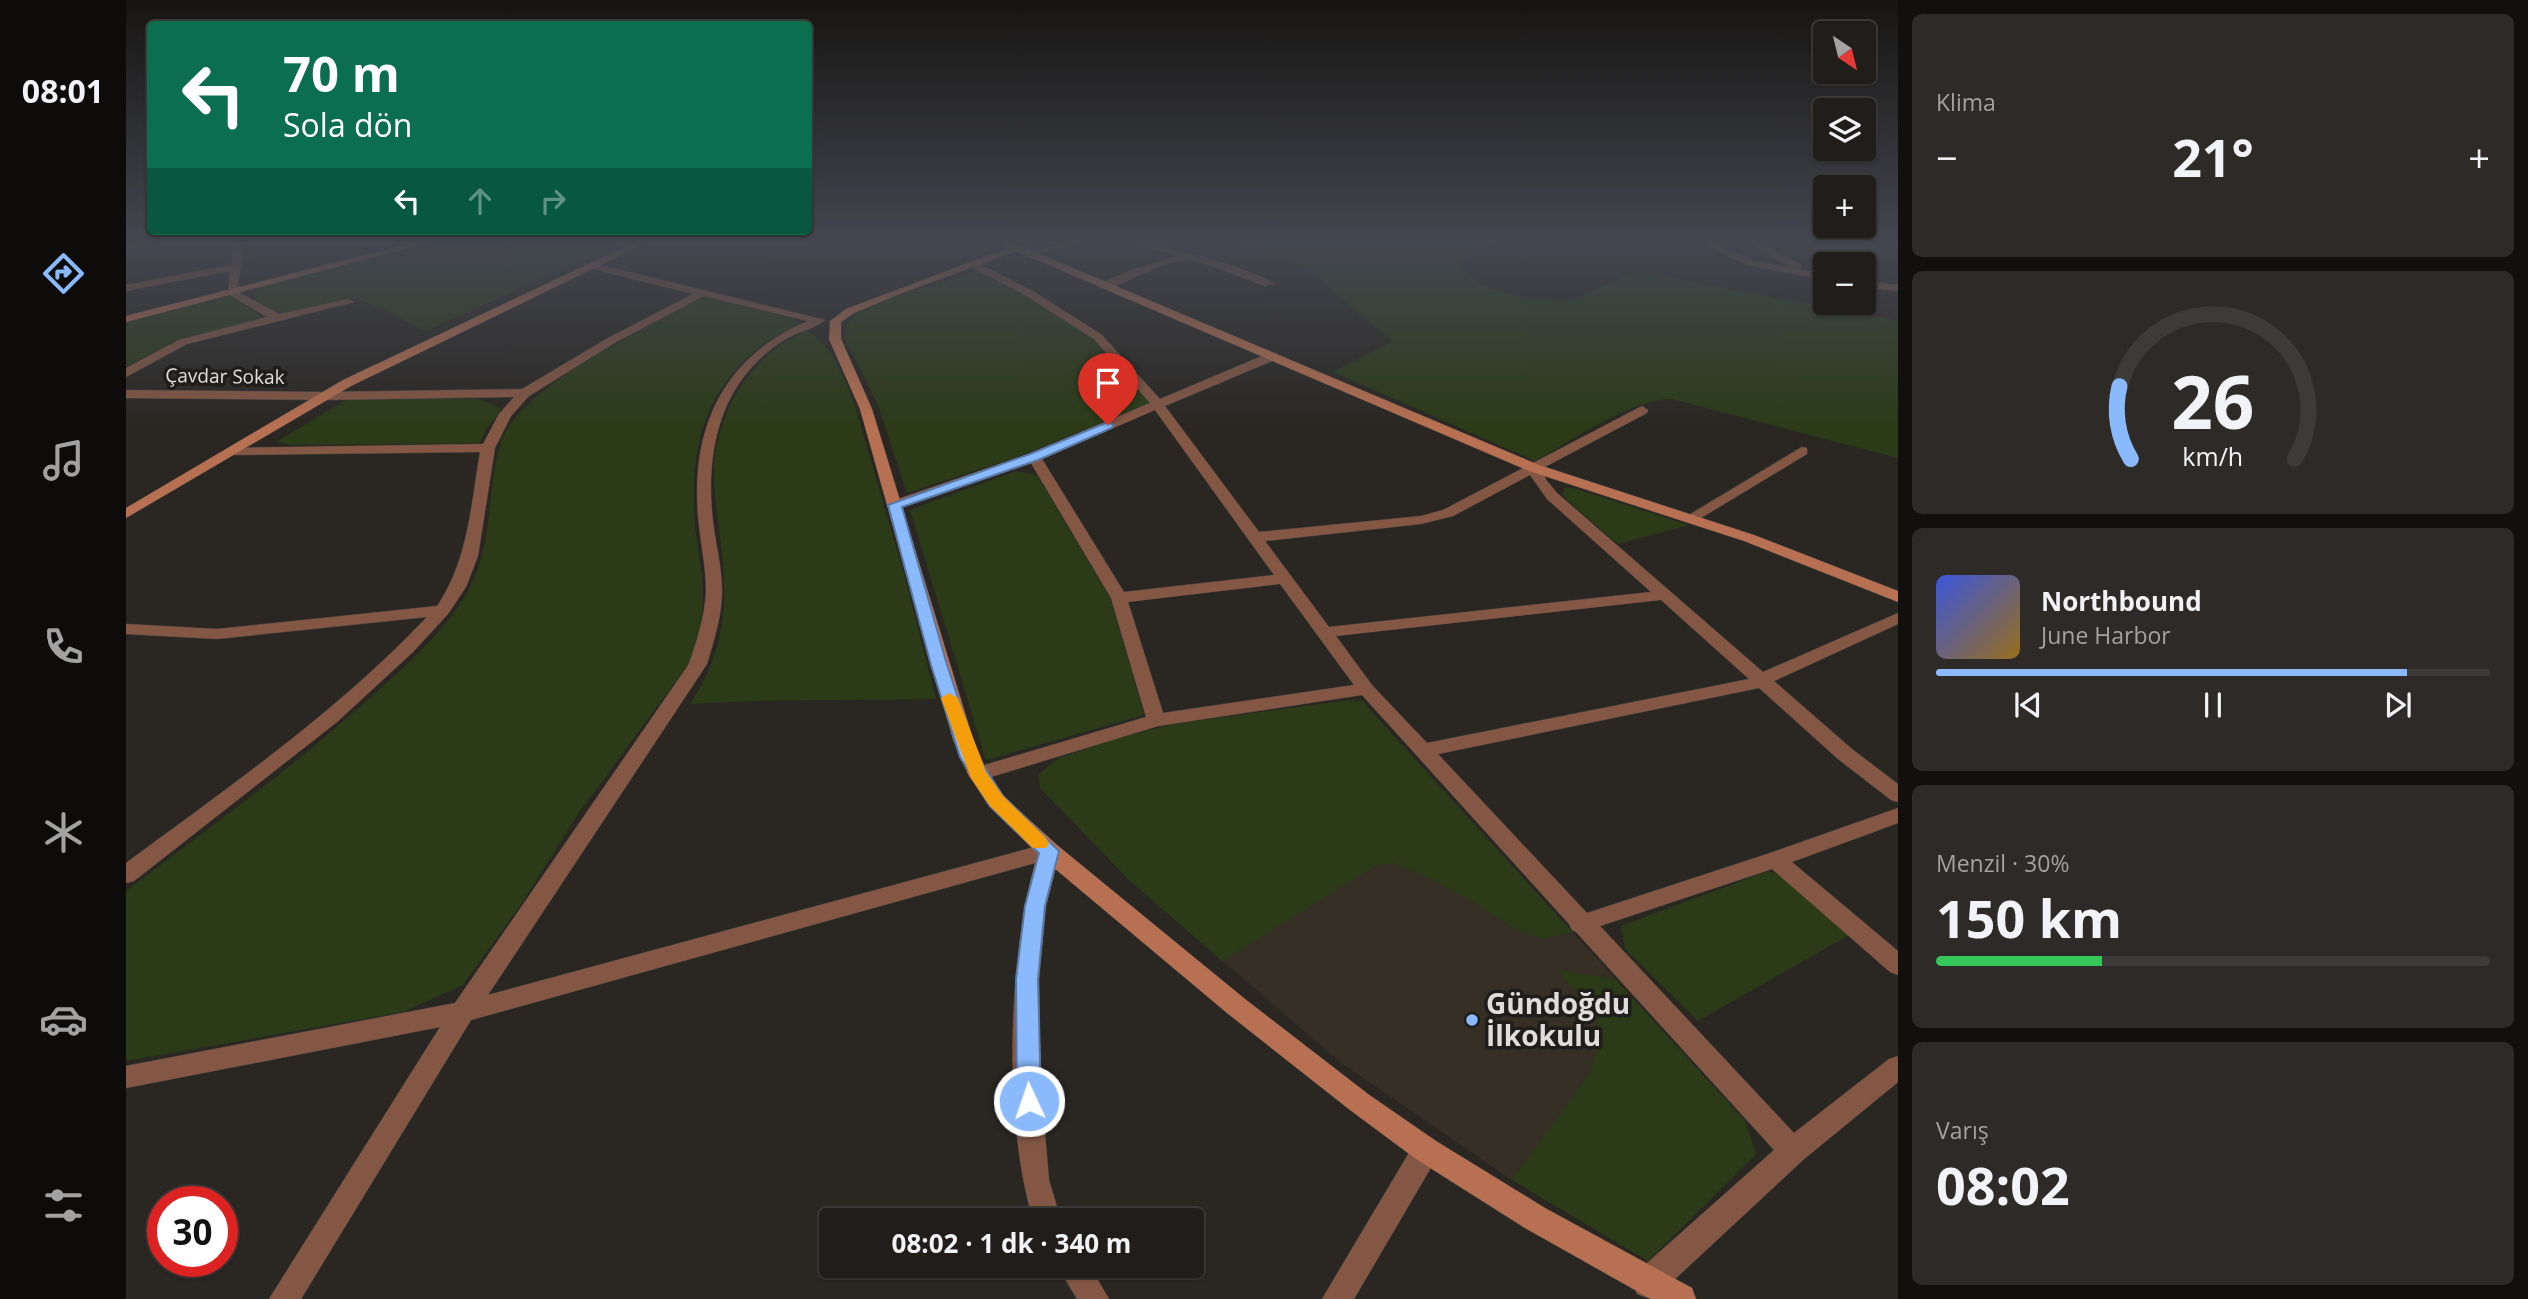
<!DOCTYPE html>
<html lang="tr">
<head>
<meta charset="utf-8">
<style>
	:root { --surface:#201d1a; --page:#2d2a27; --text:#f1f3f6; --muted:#a2a2a2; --line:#3d3b39; --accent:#8abafc }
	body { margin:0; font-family:"Open Sans",sans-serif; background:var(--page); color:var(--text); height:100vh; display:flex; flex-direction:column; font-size:26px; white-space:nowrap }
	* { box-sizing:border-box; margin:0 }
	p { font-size:23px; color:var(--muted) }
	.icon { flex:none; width:38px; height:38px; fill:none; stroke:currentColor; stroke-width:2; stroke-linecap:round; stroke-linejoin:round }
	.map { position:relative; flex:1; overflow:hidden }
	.drawer { display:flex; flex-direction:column; gap:14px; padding:14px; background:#12100e; width:630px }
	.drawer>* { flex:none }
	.banner { position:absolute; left:21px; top:21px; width:665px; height:214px; border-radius:7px; box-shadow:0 2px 5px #0004,0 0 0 2px var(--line); background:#0b6e4f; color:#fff; overflow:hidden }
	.needle { width:46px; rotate:145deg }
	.controls { position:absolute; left:1687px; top:21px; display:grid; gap:14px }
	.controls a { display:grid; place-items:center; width:63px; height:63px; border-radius:7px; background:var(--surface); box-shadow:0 2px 5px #0004,0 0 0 2px var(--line); font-size:35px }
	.speed { position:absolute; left:21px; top:1186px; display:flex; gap:14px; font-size:35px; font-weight:700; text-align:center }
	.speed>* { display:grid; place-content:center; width:91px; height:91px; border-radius:50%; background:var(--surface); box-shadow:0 2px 5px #0004,0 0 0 2px var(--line); line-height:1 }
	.speed .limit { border:10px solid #d22; background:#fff; color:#111 }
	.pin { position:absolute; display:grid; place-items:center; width:60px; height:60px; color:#fff; margin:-72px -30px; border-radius:50% 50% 50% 0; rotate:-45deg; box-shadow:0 0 7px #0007 }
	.pin .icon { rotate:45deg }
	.me { position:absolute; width:77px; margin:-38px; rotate:357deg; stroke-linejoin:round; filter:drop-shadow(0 0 5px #0008) }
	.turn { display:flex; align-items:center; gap:24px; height:147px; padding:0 21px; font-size:32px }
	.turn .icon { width:91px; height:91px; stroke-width:2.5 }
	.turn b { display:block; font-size:49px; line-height:60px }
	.lanes { display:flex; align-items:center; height:66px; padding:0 21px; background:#0003; justify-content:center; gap:35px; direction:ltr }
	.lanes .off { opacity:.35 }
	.big { font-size:52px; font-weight:700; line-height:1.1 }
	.drawer .card { flex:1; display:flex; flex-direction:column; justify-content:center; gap:10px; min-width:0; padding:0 24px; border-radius:10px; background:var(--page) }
	.drawer .dial { align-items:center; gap:0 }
	.dial svg { height:182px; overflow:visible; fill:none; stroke:var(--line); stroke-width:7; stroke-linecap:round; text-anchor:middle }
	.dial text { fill:var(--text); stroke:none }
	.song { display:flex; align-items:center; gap:21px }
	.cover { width:84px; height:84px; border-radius:10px; background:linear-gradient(135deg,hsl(230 70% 55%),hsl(40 70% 35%)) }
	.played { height:7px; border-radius:4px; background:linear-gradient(90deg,var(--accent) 85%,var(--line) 85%) }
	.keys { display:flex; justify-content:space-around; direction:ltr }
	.heat { display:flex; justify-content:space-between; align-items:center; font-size:38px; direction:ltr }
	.charge { height:10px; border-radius:5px; background:linear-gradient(90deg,#34c759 30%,var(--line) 0) }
	.trip { position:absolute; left:693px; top:1208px; width:385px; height:70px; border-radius:7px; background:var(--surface); box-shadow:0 2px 5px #0004,0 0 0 2px var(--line); font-weight:700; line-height:70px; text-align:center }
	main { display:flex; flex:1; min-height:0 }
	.tab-bar { display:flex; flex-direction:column; width:126px; justify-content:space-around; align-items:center; background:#0d0c0a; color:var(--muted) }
	.tab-bar .icon { width:49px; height:49px }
	.tab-bar .current { color:var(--accent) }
	.tab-bar b { font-size:32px; color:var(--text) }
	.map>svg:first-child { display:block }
</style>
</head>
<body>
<main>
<nav class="tab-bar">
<b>08:01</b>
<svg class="icon current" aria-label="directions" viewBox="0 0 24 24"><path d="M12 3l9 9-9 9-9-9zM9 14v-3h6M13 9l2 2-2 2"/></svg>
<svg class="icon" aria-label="music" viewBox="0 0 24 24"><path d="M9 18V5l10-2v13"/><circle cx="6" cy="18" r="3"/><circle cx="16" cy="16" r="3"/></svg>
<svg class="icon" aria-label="phone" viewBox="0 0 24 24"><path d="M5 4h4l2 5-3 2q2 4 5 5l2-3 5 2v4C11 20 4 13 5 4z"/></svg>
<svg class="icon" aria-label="climate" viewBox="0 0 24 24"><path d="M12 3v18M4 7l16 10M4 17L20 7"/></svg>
<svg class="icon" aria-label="car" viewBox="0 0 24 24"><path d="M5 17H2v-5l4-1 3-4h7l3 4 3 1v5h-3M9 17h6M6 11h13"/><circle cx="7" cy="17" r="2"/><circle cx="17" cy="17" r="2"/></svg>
<svg class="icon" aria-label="filters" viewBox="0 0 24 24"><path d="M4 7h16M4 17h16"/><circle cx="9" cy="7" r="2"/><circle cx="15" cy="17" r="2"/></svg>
</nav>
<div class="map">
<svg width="1772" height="1299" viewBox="0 0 1772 1299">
	<rect width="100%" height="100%" fill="#2a2723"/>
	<path fill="#352f26" d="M1224,700L1236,701L1619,1121L1630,1154L1522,1261L1386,1180L1214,1062L1003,880L914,788L913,774L933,758L989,739L1047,724Z"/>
	<path fill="#2b3b18" d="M306,243H495L300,331C285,324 242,300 229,299C200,295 150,334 127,295L137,286L150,282Z
		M1111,243H1376L1343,254L1333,265L1356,286L1398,298L1437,301L1454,298L1509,271L1772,321V458L1546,399C1504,399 1447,440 1409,461L1207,372L1267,341L1205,290L1187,271Z
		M853,271L888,288L967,338L1025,403L888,458L781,493L752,405L718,337L721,324L729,314L766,297Z
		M104,296L135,316L122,322L48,343L0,366V322Z
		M582,298L666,318L673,324C587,364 561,434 569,526C571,548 577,572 577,595C577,618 571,641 564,662L452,814L398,900L337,985L277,1012L0,1061V891C83,828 168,767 245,697C273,672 301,647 324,618C371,558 357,515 373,448C386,389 522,328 573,299Z
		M681,331C705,342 719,380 728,403L778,574L810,699L623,701L564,704C587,670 598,634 598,593C599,554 589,515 588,476C587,416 625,352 681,331Z
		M222,399H352L374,408V412L361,428L354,443L165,445L150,442Z
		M890,471L911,475L985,600L1018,715L860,760L784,510Z
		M1438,488H1447L1563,525L1492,544L1441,500L1437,494Z
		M1224,700L1236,701L1446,932L1418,939L1390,929L1341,898L1298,876L1268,863L1251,865L1096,961L1003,880L914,788L913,774L933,758L989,739L1047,724Z
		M1639,872L1651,873L1725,934L1572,1021L1499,949L1495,926Z
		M1432,970L1489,979L1619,1121L1630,1154L1522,1261L1386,1180L1464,1073L1474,1040L1470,1018Z"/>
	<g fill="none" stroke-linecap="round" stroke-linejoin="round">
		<defs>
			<path id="street" d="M108,243H118L111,291L153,314L223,299L228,302L61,344L0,377V368L53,340L141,317L102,294L104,271L0,291V285L105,265Z
				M939,243H956L904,257L899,254Z
				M1007,243C1033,243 1129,269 1148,284L1139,286C1122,280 1078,261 1062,260C1038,258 997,289 975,287V283L1008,269L1052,256Z
				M1576,243H1589L1628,261L1666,268L1622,243H1634L1674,264L1675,266L1671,269L1699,274V280L1621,265Z
				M467,263L699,320C691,327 679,330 670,334C651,342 633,358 620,374C587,415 581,471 587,522C590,545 596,568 596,591C596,616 588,640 581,664L362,995L923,843L931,845L934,851L920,906L913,979L914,1075L923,1180L935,1220H907C877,1118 882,965 909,863L345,1020L175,1299H143L314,1027L0,1088V1066L329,1003L563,664C571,640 579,616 580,591C580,565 574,541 572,516C565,427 597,357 682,321L578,296L490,342L403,396L385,416L369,448L352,556L340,587L322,614L287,652L211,722L8,881L0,883V863C104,786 211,712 301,617L91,639L0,634V624L91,629L311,606C342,561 345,505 354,452L109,455L102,451L104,448L357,444L373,414L388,397L198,400L0,398V390L198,392L396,389L482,338L567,294L463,268L462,266Z
				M853,264L907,291L976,335L1034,399L1143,353H1151V359L1039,406L1133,532L1295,516L1317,510L1516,406L1522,410L1521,413L1415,469L1421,481L1431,493L1637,672L1772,613V624L1648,681L1726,749L1772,784V802L1765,800L1712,759L1633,688L1312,754L1461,913L1641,854L1772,808V823L1666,862L1772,951V975L1764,972L1646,869L1474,926L1668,1133L1763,1059L1772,1056V1082L1677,1160L1533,1294L1522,1298L1511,1294L1507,1283L1511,1272L1648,1150L1450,932L1446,930L1443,924L1236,695L1032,726L852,781L845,779L842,774L845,769L1020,717L985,598L905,463L773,508H763L761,505L763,502L903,454L1024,403L968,339L899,295L849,269L848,267ZM1029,410L1148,575L998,592L916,459ZM1404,475L1421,499L1525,592L1203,627L1139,541L1295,524L1327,516ZM1154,584L1228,685L1037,713L1002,602ZM1535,600L1623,679L1301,743L1246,685L1210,636Z
				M1738,281L1772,285V291L1738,287Z
				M1676,447L1681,448V454L1570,521H1560L1558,518Z
				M1300,1137L1310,1141L1314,1150L1310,1159L1228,1299H1196L1290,1141Z
				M931,1265H963L983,1299H951Z"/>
			<path id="secondary" d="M0,243H35L0,249Z
				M286,243H302L0,322V316Z
				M507,243H520L225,386L0,518V508L217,380Z
				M878,243H888L1413,465L1628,535L1772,591V602L1618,541L1403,471L890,251L771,295L728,313L715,322V339L746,409L847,739L861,772L877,796L931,845L1119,999L1242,1094L1310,1141L1419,1208L1566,1288L1570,1299H1525L1399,1228L1290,1159L1224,1110L1101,1013L915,857L863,806L842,774L827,739L734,409L703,339L704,321L720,309L882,248Z"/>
		</defs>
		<use href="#street" stroke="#474441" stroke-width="1"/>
		<use href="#secondary" stroke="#474441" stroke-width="1"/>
		<use href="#street" fill="#845744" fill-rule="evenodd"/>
		<use href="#secondary" fill="#b77051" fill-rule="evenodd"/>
	</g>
	<linearGradient id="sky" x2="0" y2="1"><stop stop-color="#171513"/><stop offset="0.57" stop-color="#444750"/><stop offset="1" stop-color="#444750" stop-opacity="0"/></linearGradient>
	<rect width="1772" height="425" fill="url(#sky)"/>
	<path fill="#8abafc" stroke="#5a79a4" stroke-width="2" d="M982,422L988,425L986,428L912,460L776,507L821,665L852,757L877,796L933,851L919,906L912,979L915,1101L911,1109L903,1112L894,1109L891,1101L890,979L899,906L913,853L864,806L834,757L805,665L762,505L904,454Z"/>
	<path fill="#f59e0b" d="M823,693L832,698L860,772L877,796L920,838L923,843L920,848H907L864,806L845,778L815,698Z"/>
	<circle fill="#8abafc" stroke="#201e1a" stroke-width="2.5" cx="1346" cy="1020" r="7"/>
	<g text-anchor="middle" stroke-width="7" stroke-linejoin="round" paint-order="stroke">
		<g font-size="19" fill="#e0dedc" stroke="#201e1a">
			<text transform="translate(99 376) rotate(1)" y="7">Çavdar Sokak</text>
		</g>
		<g font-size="28" font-weight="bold" fill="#e0dedc" stroke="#201e1a" text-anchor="start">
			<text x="1360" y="1014">Gündoğdu<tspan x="1360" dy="32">İlkokulu</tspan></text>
		</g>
	</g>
</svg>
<div class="controls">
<a><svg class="needle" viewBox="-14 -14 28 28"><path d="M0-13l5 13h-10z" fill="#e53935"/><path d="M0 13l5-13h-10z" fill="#a2a2a2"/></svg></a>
<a><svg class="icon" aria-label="layers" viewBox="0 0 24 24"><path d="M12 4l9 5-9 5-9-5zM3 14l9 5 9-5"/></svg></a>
<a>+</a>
<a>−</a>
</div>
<div class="speed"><div class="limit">30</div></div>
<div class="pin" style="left:982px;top:425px;background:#d93025"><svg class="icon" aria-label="arrive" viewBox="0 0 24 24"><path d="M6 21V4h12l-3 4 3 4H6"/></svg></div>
<svg class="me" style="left:903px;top:1101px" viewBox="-20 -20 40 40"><circle r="17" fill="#8abafc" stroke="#fff" stroke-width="3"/><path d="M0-11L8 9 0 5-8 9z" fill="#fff"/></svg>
<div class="trip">08:02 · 1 dk · 340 m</div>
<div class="banner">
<div class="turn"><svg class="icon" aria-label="left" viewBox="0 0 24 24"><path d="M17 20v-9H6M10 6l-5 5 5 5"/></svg><div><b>70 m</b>Sola dön</div></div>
<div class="lanes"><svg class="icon" aria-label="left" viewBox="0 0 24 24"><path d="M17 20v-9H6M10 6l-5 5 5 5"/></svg><svg class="icon off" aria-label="ahead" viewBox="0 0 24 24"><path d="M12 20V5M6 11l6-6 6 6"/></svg><svg class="icon off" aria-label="right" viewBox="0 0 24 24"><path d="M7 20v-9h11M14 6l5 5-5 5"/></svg></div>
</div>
</div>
<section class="drawer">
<div class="card"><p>Klima</p>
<div class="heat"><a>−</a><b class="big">21°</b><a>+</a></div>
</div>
<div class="card dial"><svg viewBox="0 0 100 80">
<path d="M14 69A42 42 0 1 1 86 69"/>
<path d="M14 69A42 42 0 0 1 9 37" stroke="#8abafc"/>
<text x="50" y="56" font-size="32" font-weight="700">26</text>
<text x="50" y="72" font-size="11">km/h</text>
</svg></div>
<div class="card">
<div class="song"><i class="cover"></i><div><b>Northbound</b><p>June Harbor</p></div></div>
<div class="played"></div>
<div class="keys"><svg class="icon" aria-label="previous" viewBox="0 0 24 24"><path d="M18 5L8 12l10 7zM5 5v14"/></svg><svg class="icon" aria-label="pause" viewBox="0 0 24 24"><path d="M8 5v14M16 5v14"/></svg><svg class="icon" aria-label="next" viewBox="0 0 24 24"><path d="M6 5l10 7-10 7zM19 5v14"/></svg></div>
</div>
<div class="card"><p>Menzil · 30%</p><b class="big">150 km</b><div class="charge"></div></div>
<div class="card"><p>Varış</p><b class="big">08:02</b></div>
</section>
</main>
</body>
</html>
